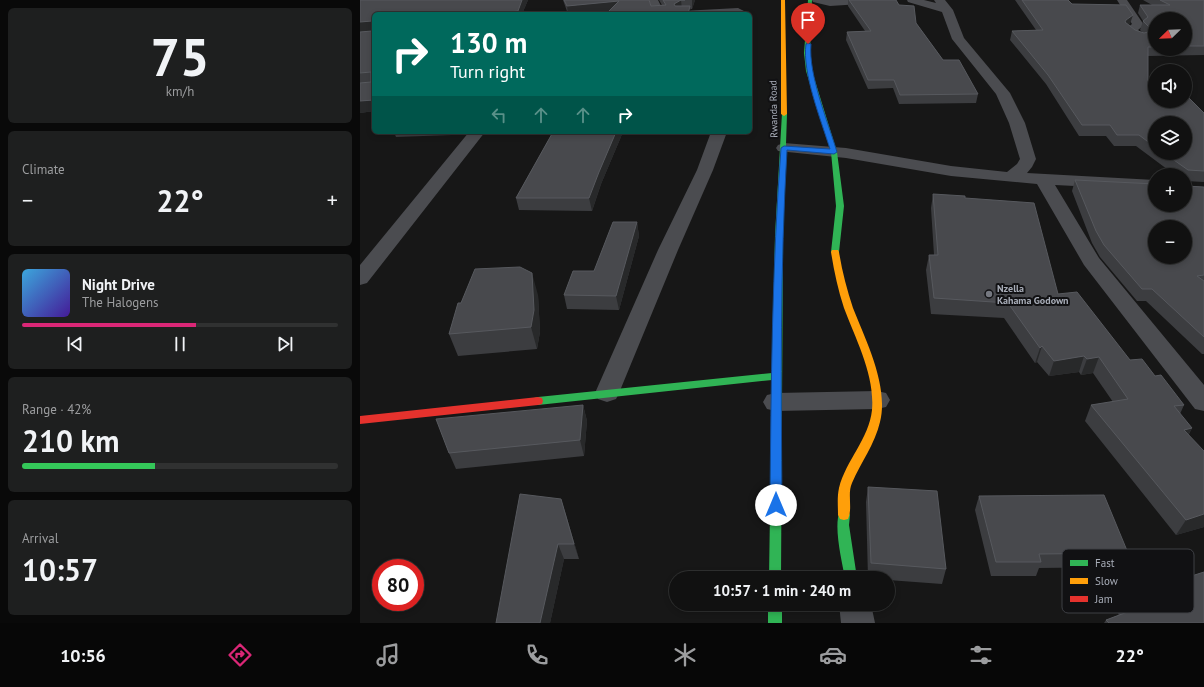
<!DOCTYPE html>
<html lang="en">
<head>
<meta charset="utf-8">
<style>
	:root { --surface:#111; --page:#1e1f1f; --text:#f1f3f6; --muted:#9c9d9f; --line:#303131; --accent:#db2777 }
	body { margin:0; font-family:"PT Sans",sans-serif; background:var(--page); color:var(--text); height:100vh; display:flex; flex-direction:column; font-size:15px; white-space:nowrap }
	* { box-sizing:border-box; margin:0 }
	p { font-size:13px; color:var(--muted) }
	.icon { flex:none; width:22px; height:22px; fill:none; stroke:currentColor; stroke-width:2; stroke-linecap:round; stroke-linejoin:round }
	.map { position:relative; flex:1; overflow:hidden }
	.panel { display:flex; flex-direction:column; gap:8px; padding:8px; background:#090909; width:360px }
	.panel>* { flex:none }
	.top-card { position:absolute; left:12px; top:12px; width:380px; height:122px; border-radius:6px; box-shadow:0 2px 6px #0003,0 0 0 1px var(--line); background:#00695c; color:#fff; overflow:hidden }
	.needle { width:26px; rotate:247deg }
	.fabs { position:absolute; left:788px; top:12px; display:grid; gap:8px }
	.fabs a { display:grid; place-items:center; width:44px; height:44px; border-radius:50%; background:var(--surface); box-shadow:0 2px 6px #0003,0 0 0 1px var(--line); font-size:20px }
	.speed { position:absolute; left:12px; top:559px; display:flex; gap:8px; font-size:20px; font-weight:700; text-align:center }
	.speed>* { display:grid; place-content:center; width:52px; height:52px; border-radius:50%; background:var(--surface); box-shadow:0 2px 6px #0003,0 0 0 1px var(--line); line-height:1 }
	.speed .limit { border:6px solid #d22; background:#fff; color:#111 }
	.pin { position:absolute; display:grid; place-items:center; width:34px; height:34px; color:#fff; margin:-41px -17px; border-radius:50% 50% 50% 0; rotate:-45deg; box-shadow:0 0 4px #0007 }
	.pin .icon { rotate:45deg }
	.me { position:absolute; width:44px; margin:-22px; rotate:0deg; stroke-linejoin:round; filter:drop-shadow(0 0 3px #0008) }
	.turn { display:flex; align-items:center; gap:14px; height:84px; padding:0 12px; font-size:18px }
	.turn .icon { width:52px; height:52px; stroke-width:2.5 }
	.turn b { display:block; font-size:28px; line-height:34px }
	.lanes { display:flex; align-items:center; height:38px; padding:0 12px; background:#0003; justify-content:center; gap:20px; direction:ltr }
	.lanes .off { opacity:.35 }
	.big { font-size:30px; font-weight:700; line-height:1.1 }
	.panel .tile { flex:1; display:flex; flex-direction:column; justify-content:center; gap:6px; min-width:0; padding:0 14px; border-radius:6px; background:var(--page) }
	.panel .dial { align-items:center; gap:0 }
	.dial b { font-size:52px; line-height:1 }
	.song { display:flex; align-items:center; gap:12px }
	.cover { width:48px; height:48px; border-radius:6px; background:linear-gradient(135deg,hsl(200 70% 55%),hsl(260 70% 35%)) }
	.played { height:4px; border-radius:2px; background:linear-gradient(90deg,var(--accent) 55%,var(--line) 55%) }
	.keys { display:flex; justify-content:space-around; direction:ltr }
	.heat { display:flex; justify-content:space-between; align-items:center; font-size:22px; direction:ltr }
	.charge { height:6px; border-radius:3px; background:linear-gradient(90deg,#34c759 42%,var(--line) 0) }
	.trip { position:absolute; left:309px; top:571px; width:226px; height:40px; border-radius:20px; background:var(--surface); box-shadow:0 2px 6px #0003,0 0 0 1px var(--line); font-weight:700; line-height:40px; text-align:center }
	.tabs { display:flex; height:64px; justify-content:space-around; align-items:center; background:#070707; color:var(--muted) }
	.tabs .icon { width:28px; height:28px }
	.tabs .active { color:var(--accent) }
	.tabs b { font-size:18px; color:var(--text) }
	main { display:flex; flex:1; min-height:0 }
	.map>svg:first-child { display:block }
</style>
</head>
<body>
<main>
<section class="panel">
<div class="tile dial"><b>75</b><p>km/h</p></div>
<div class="tile"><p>Climate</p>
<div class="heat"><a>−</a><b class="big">22°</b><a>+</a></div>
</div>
<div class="tile">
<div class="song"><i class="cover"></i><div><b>Night Drive</b><p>The Halogens</p></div></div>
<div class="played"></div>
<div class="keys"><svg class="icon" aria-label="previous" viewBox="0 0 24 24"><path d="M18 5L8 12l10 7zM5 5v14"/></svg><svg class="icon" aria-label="pause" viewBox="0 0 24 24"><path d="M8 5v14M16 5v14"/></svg><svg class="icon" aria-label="next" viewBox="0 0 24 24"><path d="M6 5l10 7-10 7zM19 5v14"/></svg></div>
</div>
<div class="tile"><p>Range · 42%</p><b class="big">210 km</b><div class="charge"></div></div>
<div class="tile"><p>Arrival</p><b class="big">10:57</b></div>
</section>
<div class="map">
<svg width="844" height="623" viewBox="0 0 844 623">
	<rect width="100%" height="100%" fill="#171717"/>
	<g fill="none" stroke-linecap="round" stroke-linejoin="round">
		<path fill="#4b4c50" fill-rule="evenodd" d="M288,0H298L305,14H293Z
			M452,0H521L516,3L470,6L453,2Z
			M547,0H564L576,3L574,0H585L593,10L604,38L650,93L665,123L676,159L672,167L667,173L795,180V190L695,185L739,258L844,385V411L835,409L724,265L677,184L591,176L486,158L418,151L416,148L418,145L424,143L486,148L591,166L647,172L657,164L660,159L649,123L636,94L592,39L582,12L548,2Z
			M757,0H767L784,25L778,30L786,37L784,40C776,42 769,36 764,30L772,24Z
			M378,8L384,11L382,13L316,14L322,11Z
			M109,132H125L7,283L0,285V265Z
			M351,132H367L353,170L318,250L259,393L256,399L247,402L238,399L235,393L298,250L337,170Z
			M517,391L526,393L530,400L526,407L517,409L416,411L407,409L403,402L407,395L416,393Z
			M479,604H511L515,623H481Z"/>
		<path fill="#30b455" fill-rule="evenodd" d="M448,0H452L450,53L452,71L477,152L484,206L479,252L475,254L471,252L476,206L471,152L446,71L444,53Z
			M422,113L427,114L423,235L421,578H409L412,380L178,405L174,404L173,401L174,398L178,397L412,373L415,235Z
			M484,510L488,511L490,515L489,525L497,578H485C482,562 473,525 480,511Z
			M408,604H422V623H408Z"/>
		<path fill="#ff9f0a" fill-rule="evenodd" d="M421,0H425L427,114L424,116L421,114Z
			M472,250H478L479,252C482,271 487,290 493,308C506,341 529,386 520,422C515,444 501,462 492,483C487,494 493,508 488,519L484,520L480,519L478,515C478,506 477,497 479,488C486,460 509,439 512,410C515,375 496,340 484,308C478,290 474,271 471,252Z"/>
		<path fill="#e5322d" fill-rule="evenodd" d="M178,397L182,398L183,401L182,404L178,405L0,424V416Z"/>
	</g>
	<path fill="#3c3d40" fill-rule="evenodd" d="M0,0H168L162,14H14V111L0,113Z
		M203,0H289L291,6L302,5L299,0H335L332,9H330L331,14H246L249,11L224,14H208Z
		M488,0H536L539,5L556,23L583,60L618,94L616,103L539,104L533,88L508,89L486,40L487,32L505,31L488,6Z
		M655,0H708L712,4L770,24L768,25L775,30L783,33L780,30L783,21L778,13L780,5H792L783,0H844V55L788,56V81L844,113V182L825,181V175H815L776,146H754L746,136H719L686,84L650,40L652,31L676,30ZM795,19H825V49H795ZM795,123L825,153H795Z
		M34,132H93L92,135L36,137Z
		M193,132H263L241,184L232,211L159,210L156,198Z
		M715,180L844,187V354H842L786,301H777L740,257L732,243L712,191Z
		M573,194L605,198L698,294L770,360L795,376L824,405L820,414L832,428L829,434L844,527L816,535L725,421L731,405L753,402L733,373L721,375L719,372L689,376L677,362L675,363L644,318L571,314L566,270L569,255H574L571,208Z
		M277,222L279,236L259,310L207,309L204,295L234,271Z
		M178,295L180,332L177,349L98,356L89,334Z
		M223,405L227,421L224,456L96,469L89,453Z
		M508,487L586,569L582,584L528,580V578H508L506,502Z
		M619,496L768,553L761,567L679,568L676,576H631L615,510Z
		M201,499L206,515L219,559H204L190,623H136Z
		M769,596L844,623H744L746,620L759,615L758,614Z"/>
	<path fill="#28292a" d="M162,0H168L162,14H130Z
		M321,0L322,10L315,14L314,4Z
		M332,0H335L332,9Z
		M259,1L260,10L224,14H208L207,6Z
		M330,6L331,14H328Z
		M773,15L770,24L763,29L766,20Z
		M12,21L14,31L0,32V22Z
		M14,100V111L0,113V101Z
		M256,132H263L241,184L232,211L229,198L239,172Z
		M277,222L279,236L259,310L256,296Z
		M172,273L178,295L180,332L177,349L171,327Z
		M682,346L677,362L675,363L680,348Z
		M724,356L719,372L689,376L694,361Z
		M739,357L733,373L721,375L727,359Z
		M223,405L227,421L224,456L220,440Z
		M832,428L823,444L824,430Z
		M201,499L206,515L219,559L214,544Z
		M844,514V527L816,535L826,520Z
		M198,544L204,559L190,623H180Z"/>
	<path fill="#48494d" stroke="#57595e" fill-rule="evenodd" d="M0,0H162L158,11L130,14H14V100L0,101V83L11,82V72L0,73V32L12,31V21L0,22Z
		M204,0H289L291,6L306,5L303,0H325H321L314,4L315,6H330L328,14H246L259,1L207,6Z
		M489,0H536L539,5L554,6L556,23L583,60H599L618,94L540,95L534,80H508L487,32L511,31Z
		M662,0H708L712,4L766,5L773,15L766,20L765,22L775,30L784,33L788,32L790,28L783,21L788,17L780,5H810L800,0H844V46H825V19H795V47H788V81H795V101H825V94L844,113V171L828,170L804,153H825V123H795V147L779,135H757L750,125H722L688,75L652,31L683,30Z
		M193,132H256L239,172L229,198H156Z
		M715,180L795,184V205H825V186L844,187V275L837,276L844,281V337L792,289H782L744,245L736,231ZM795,227H825V257H795Z
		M573,194L605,196V198L674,203L698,294L717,292L770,360L782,359L795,376L801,375L824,405L814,406L832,428L824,430L844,451V514L826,520L731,405L768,399L739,357L727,359L724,356L694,361L682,346L680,348L648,303L574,298L569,255H578Z
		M253,222H277L256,296L204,295L213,271H234Z
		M160,267L172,273L174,310L171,327L89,334L98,303H101L115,269Z
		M223,405L220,440L89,453L76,419Z
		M508,487L577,491L586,569L511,563Z
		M160,494L201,499L214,544H198L180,623H136Z
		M744,495L768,553L679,554L681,562H636L619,496Z
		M844,572V623H749L746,620L778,608L769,596Z"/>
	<path fill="#1a73e8" stroke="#114b97" d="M448,43L451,44C448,74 468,122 477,152L474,154L427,150C420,268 421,386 422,505L420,508L416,510L411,508L410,505C411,385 412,266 421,148L424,146L470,149C461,120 442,73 446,44Z"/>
	<circle fill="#757880" stroke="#111113" stroke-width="1.5" cx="629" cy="294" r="4"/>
	<g text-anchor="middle" stroke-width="4" stroke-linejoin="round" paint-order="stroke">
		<g font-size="10" fill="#a8adb8" stroke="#111113">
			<text transform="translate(413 109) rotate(-91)" y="4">Rwanda Road</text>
		</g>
		<g font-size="10" font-weight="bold" fill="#a8adb8" stroke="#111113" text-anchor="start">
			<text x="637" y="292">Nzella<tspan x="637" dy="12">Kahama Godown</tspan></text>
		</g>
	</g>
	<rect x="702" y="549" width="132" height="64" rx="6" fill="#111113" stroke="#3e4045" stroke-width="1"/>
	<rect x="710" y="560" width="18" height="6" fill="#30b455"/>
	<rect x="710" y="578" width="18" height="6" fill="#ff9f0a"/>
	<rect x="710" y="596" width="18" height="6" fill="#e5322d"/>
	<g font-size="11" fill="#a8adb8">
		<text x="735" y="567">Fast</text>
		<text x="735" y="585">Slow</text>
		<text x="735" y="603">Jam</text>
	</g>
</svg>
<div class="fabs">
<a><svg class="needle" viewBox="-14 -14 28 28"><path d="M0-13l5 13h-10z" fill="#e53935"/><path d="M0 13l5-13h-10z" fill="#9c9d9f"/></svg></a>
<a><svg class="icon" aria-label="sound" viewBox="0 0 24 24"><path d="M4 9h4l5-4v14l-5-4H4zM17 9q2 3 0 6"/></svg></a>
<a><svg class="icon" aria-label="layers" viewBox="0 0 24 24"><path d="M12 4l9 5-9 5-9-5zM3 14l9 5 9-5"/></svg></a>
<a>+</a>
<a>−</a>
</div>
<div class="speed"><div class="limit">80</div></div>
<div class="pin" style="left:448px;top:44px;background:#d93025"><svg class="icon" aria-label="arrive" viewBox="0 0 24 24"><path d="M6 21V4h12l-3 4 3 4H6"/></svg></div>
<svg class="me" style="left:416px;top:505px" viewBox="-20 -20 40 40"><circle r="19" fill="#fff"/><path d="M0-13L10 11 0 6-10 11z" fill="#1a73e8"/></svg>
<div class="trip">10:57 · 1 min · 240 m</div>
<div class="top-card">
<div class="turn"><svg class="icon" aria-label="right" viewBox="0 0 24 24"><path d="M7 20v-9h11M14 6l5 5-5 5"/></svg><div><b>130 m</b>Turn right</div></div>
<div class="lanes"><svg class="icon off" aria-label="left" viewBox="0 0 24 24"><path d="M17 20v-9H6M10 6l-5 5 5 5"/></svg><svg class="icon off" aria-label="ahead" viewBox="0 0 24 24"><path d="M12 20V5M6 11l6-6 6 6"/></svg><svg class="icon off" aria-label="ahead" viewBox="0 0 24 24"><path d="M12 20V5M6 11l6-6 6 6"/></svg><svg class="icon" aria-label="right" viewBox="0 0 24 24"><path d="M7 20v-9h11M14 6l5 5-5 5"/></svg></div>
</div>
</div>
</main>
<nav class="tabs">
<b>10:56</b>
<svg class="icon active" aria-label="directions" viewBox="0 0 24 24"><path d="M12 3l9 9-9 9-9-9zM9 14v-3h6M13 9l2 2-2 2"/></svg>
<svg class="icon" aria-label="music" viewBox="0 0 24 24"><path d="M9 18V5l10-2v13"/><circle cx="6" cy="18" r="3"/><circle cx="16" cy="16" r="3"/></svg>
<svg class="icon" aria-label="phone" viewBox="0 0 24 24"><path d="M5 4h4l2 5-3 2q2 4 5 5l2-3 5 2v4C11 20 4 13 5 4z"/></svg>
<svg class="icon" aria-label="climate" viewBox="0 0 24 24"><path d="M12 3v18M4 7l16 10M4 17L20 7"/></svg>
<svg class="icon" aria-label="car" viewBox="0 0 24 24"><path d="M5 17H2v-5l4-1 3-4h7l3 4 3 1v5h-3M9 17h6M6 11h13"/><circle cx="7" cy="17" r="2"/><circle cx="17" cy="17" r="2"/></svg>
<svg class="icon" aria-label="filters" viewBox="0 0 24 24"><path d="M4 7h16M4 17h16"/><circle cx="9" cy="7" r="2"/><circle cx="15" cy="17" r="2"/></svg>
<b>22°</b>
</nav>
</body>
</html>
